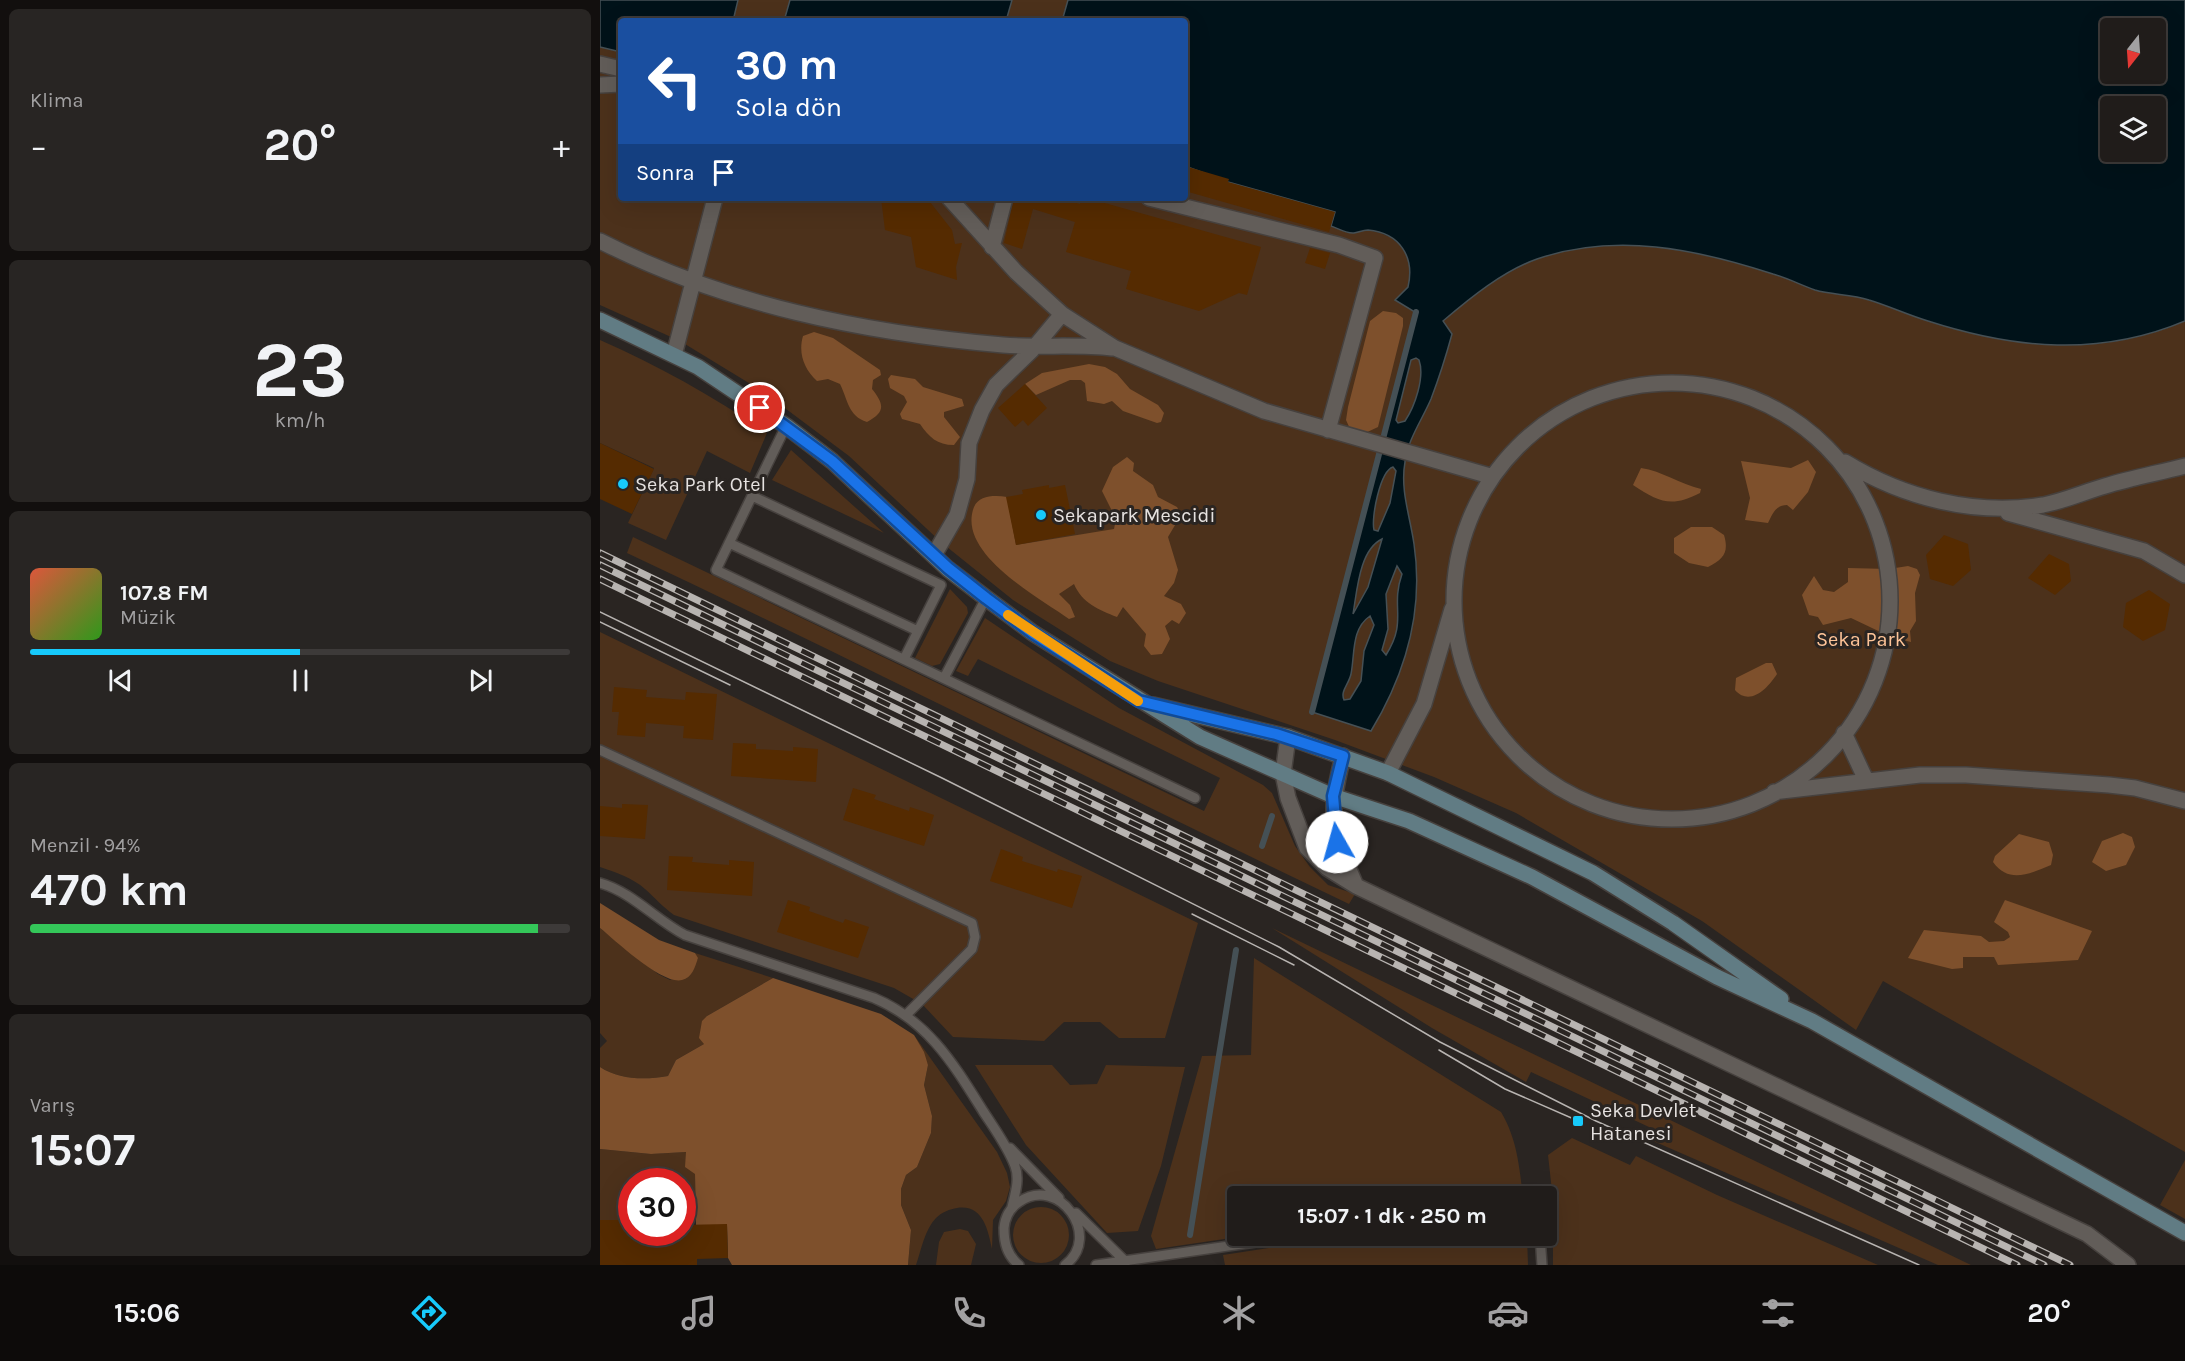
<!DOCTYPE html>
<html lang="tr">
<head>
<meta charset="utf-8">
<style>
	:root { --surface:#201c1a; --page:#282523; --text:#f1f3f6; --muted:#a2a1a2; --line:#3d3a39; --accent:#17cafb }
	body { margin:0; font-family:Karla,sans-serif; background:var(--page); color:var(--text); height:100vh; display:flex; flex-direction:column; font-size:22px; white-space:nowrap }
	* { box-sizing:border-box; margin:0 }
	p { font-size:20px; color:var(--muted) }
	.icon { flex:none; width:33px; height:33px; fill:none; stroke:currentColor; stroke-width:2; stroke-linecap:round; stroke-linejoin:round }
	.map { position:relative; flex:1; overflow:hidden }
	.panel { display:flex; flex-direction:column; gap:9px; padding:9px; background:#120f0e; width:600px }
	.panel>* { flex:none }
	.banner { position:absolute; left:18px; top:18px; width:570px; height:183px; border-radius:6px; box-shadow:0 6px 24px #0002,0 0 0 2px var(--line); background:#1a4fa0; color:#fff; overflow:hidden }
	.needle { width:39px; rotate:197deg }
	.fabs { position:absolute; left:1500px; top:18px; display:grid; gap:12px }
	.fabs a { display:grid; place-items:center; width:66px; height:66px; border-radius:6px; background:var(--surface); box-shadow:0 6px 24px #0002,0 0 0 2px var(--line); font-size:30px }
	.speed { position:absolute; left:18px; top:1168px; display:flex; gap:12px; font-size:30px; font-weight:700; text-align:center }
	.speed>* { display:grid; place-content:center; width:78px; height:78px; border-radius:50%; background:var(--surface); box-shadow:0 6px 24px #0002,0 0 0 2px var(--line); line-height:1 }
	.speed .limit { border:9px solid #d22; background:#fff; color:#111 }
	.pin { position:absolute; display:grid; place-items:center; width:51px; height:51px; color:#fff; margin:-26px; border:3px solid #fff; border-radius:50%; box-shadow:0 2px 6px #0007 }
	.me { position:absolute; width:66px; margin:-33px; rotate:353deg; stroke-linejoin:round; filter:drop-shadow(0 0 4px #0008) }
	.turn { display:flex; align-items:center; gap:21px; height:126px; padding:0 18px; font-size:27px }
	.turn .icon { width:78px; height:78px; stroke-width:2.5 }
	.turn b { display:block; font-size:42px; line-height:51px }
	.then { display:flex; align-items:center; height:57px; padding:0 18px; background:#0003; gap:12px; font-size:22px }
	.big { font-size:45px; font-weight:700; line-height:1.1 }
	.panel .tile { flex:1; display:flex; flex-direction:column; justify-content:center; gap:9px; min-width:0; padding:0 21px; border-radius:9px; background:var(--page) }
	.panel .dial { align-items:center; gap:0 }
	.dial b { font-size:78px; line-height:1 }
	.song { display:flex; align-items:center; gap:18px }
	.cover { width:72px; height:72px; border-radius:9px; background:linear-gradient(135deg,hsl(10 70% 55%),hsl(110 70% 35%)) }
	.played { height:6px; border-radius:3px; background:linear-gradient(90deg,var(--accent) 50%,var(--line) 50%) }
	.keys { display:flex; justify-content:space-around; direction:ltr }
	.heat { display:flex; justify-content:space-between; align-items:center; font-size:33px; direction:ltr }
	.charge { height:9px; border-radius:4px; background:linear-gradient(90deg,#34c759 94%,var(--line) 0) }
	.trip { position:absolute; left:627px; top:1186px; width:330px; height:60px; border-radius:6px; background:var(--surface); box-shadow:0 6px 24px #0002,0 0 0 2px var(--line); font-weight:700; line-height:60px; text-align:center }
	.tab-bar { display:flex; height:96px; justify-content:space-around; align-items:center; background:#0d0b0a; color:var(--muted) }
	.tab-bar .icon { width:42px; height:42px }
	.tab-bar .active { color:var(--accent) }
	.tab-bar b { font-size:27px; color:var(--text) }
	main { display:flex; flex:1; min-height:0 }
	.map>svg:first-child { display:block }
</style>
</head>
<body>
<main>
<section class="panel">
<div class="tile"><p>Klima</p>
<div class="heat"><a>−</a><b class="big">20°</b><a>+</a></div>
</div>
<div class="tile dial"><b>23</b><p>km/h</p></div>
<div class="tile">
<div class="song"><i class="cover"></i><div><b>107.8 FM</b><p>Müzik</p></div></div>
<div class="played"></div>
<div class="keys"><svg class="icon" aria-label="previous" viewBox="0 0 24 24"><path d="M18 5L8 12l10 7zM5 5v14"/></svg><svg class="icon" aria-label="pause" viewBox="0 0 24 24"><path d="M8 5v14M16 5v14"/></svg><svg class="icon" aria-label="next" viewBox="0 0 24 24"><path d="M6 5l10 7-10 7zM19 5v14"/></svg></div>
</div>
<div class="tile"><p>Menzil · 94%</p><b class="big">470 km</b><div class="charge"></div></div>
<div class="tile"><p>Varış</p><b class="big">15:07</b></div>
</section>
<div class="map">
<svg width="1585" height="1265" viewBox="0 0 1585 1265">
	<rect width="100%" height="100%" fill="#2a2522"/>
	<path fill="#4c311b" d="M138,0H190L184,21H133Z
		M412,0H468L462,21H406Z
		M0,47L21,52V198H585V166L628,182L735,212L731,226L752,233L768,230L780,233L790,237L805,249L809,259L810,277L808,287L796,300L816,312L842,321C870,298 903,272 937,259C1016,232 1096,250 1173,274C1187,278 1201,285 1215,290C1232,295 1251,294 1268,300C1289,306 1308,315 1328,321C1415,349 1500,357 1585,321V1152L1283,981L1256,1030L1102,921L916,813L834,777L735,740L558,681L510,661L413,600L342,543L249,456L162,391L80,341L0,305Z
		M0,340C59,366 114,397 167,433L150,473L107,451L66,540L28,523L54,468L0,443Z
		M191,450L284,533L172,480Z
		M33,537L604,811L620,778L378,659L368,676L356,671L385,618L519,708L663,785L672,793L695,846L710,867L728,885L755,894L749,904C508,789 269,667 27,553Z
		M350,589L367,607L368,613L340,664L332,666L315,658Z
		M0,632L598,923L565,1038H519L500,1022H464L444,1041L353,1037L322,1004L294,988L74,915C63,907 55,898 45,889C33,878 15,872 0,867Z
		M0,928L58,974L70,980L98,959L95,953L173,978L107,1016L104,1044L76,1060L68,1076C45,1080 20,1080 0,1067V1048L7,1041L0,1033Z
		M672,928L1371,1265H1338L1044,1137L1049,1127L931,1072L926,1082L832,1028Z
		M654,958L901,1112C917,1139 919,1165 923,1196L638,1197V1236H645L556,1249L551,1236L602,1056L651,1055Z
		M314,1035L397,1152L407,1173L410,1187L406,1201L393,1220L392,1249C388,1230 383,1204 357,1208C350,1209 342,1212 336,1218C325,1229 321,1250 316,1265H308L311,1230L301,1205V1189L306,1175L317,1167L331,1133L332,1116L324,1085L328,1065Z
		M375,1065H452L470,1085L497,1084L506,1065L585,1067L561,1166L538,1231L507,1233L426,1145Z
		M972,1138L1030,1165L1036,1156L1117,1195L1278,1265H953V1200L948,1155Z
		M0,1149L51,1154L86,1152L95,1174L96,1218L83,1219L82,1182H32L31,1220H0Z
		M1585,1160V1219L1560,1205Z
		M413 1235a28 28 0 1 1 56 0a28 28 0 1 1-56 0Z
		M360,1229L368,1231L376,1244L371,1265H336L339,1242L344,1232Z
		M748,1236H927L928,1265H625L623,1255Z"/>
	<path fill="#7e502c" d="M783,311L796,313L803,318V326L778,427L761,435L751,431L746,420L748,407L770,321Z
		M214,332L233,338L280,370L281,375L273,380L272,389C284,404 286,412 267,422C248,416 248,400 240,384L228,379L217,381C204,369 198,353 203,336Z
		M489,364L505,367L517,374L530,389L558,405L564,413L561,422L557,423L523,411L512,401L504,404L487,401L485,383L481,380H470L436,395L425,384L442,373Z
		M291,375L315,379L323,387L362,399L364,406L344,412V417L360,437L354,445C337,445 329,437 320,424L302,419L300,414L307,402L304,396L290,388L288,379Z
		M527,457L534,463L533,471L553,485L558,497L577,507L581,515L568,537L578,570L574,583L564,596L581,604L586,613L579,624L572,620L565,626L570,639L562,654L551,655L544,646L546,634L523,607L517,617C499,610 482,603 474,584L459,594L470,605L475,617L469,619C438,597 356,553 374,507C379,495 395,495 407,497L416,545L514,529L516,519L502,491L513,467Z
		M1208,460L1216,472L1208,492L1193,510L1187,505C1176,505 1173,513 1168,523L1145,520L1150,498L1141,461L1191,468Z
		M1041,468C1062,471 1080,484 1101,489L1100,493C1071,508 1059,502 1033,485Z
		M1091,527H1112L1124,535C1129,552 1124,559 1108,567L1089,563L1074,553V538Z
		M1308,566L1317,569L1320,575L1315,593L1316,621L1310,631L1311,642L1291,637L1251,618L1223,625L1218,617L1209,615L1202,595L1214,576L1223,590L1234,592L1248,582V568L1289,569Z
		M1166,663H1172L1177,674C1168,688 1150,707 1135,690L1136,678Z
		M1523,833L1532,837L1535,847L1526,865L1506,871L1492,862L1502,841Z
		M1419,834L1449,842L1453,855L1451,865C1429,874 1409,884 1393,862L1395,856Z
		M1405,900L1492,931L1478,960L1398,965L1394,957H1363V968L1352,969L1308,958L1324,930L1381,936L1389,942L1404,941L1410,937L1408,932L1394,922Z
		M0,903L59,940L95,953L98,958C95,967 92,978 82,980C62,985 16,941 0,928Z
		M173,978L281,1014L314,1035L324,1052L328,1065L324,1085L332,1116L331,1133L317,1167L306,1175L301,1189V1205L311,1230L308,1265H132L128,1258L127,1225H96L95,1174L85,1167L86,1152L51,1154L0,1149V1067C20,1080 45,1080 68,1076L76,1060L104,1044L99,1038L102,1021L107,1016Z"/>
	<path fill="#001219" stroke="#455055" stroke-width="1.5" fill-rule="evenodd" d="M0,0H138L133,21H21V52L0,47Z
		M190,0H412L406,21H184Z
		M468,0H1585V321C1500,357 1415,349 1328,321C1308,315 1289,306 1269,300C1251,294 1232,295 1215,290C1201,285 1187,278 1173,274C1096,249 1016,232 937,259C903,271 870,298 843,321L852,334C846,356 839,378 831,399C822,420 808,439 805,462C800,490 810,516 814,544C824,611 806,673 771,731L712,712L815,312L795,300L808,287C815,257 800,233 768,230C763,230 759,232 754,233C747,234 737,228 731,226L735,212L628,182L585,166V21H462ZM1510,28H1556V74H1510ZM1510,106H1556V152H1510ZM816,358L819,360C825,377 815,406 805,421L798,423L796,420L811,360ZM793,467L796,471L790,503L778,531L774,530C771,518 780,471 793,467ZM782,539L768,587L753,614C757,592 759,550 782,539ZM797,566L802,574C790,608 808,620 786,655L782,650L788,629L786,594ZM770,616L774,625L764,651L761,681L750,699L744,700C740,691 749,684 751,674C755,654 751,629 770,616Z"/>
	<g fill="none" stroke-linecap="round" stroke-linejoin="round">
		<path stroke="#455055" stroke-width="6" d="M712,712L816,312
			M662,846L672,816
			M590,1235L636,950"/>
	</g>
	<path fill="#552b01" d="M585,166L629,179L628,182L735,212L729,232L585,191Z
		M281,198H319L330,202L352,230L355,244L362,243L356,267L357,280L316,267L311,237L285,230Z
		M414,198H458L480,204L481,198H487L661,247L647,295L639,293L599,311L526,289L531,271L466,252L475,222L433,209L422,249L404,243Z
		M710,248L730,253L725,269L705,263Z
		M425,384L447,408L428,426L423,420L415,427L398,408Z
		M0,443L54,469L32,514L0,499Z
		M449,485V488L465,485L475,534L416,545L406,497L423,494L422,490Z
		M1344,535L1368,544L1371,570L1353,586L1330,579L1326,555Z
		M1449,554L1469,564L1471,581L1455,595L1428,578Z
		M1549,590L1570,604L1565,630L1543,641L1523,627L1526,603Z
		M14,687L47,690L46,697L85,700L86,692L117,694L113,740L83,738L84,726L46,723L45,737L17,735L19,712H12Z
		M133,743L156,744V749L193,751V747L218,749L216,782L131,776Z
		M253,788L276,795L274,799L309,811L310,807L334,815L324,846L243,820Z
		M22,804L48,805L45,839L0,836V806L22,808Z
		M401,849L423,857L422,861L457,872L458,869L482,876L472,908L390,881Z
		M69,856L93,857L92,862L129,865V860L154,862L152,896L67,890Z
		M188,900L210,907L209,911L243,923L245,919L269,927L258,958L177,932Z
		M0,1220H32V1233H82V1225L127,1224L128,1258L97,1259V1265H0Z"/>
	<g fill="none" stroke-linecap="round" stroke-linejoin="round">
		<defs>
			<path id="service" d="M186,426L116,570L595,798
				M152,496L341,585L304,659
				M129,543L318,631
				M344,678L386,598
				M0,750L372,923L375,937L372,949L307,1014
				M0,883C32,892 56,920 85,935L274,998C328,1021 353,1063 383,1111C394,1128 408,1147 415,1166C420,1179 415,1194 412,1207
				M410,1148L459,1198
				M476,1213L526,1262
				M940,1236L942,1265
				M419,1265C407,1255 404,1243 404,1228C405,1217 410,1208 419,1202C459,1174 503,1237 465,1265
				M496,1265L698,1236"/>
			<path id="pedestrian" d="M0,64L21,69
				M0,85L21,84
				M349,198L416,272L462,314L515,348L664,411L890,476
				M549,198L739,245L775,258L728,430
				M0,241C126,305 264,333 403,345C439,348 476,344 512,348
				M392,247L405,198
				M74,355L115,198
				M854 601a218 218 0 1 1 436 0a218 218 0 1 1-436 0Z
				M1245,462C1304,498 1374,516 1443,505C1464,501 1484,492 1505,486C1531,478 1558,473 1585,466
				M1408,513L1544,551L1585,575
				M334,555L357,515L367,479L369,443L382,410L396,385L432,350L462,314
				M1244,733L1266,780
				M788,773L824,704L852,609
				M1174,792L1320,775H1366L1509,785L1535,788L1585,801"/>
			<path id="minor" d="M688,737L683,774L688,798L707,848L727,868L756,886L1487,1234L1528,1265
				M743,756C728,817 731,828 756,886"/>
			<path id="secondary" d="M0,320L98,367L186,426L232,461L348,569L386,598L433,633L600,737L733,796L809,821L932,877L1117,977L1212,1021L1585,1233
				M553,705L688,737L788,773L993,873L1073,923L1181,999"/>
		</defs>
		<use href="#service" stroke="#46413e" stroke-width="12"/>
		<use href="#pedestrian" stroke="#46413e" stroke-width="18"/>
		<use href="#minor" stroke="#46413e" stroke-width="18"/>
		<use href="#secondary" stroke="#46413e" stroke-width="18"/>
		<use href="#service" stroke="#625d59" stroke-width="9"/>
		<use href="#pedestrian" stroke="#625d59" stroke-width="15"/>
		<use href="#minor" stroke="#625d59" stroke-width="15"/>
		<use href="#secondary" stroke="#617c84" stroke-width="15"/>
		<path stroke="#b8b4b1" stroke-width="1.5" d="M0,612L342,778L679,947L840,1042L996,1121L1319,1265
			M0,622L130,685
			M592,914L694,965
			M839,1050L905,1089L983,1123"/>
		<defs>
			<path id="rail" d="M0,553L1470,1265
				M0,565L1444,1265
				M0,579L1417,1265"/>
		</defs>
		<use href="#rail" stroke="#b8b4b1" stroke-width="7"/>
		<use href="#rail" stroke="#2a2522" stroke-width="4.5" stroke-dasharray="14" stroke-linecap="butt"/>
	</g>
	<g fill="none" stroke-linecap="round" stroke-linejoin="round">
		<defs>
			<path id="route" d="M160,408L232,461L348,568L386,598L433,633L539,701L676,734L743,756L733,796L737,842"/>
		</defs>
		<use href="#route" stroke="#114b97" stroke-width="15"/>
		<use href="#route" stroke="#1a73e8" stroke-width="10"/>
		<path stroke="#f59e0b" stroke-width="10" d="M408,615L538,701"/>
	</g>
	<g fill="#17cafb" stroke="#2a2522" stroke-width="2">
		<circle cx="23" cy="484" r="6"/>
		<circle cx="441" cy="515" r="6"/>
		<rect x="972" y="1115" width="12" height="12" rx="3"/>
	</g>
	<g text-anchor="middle" stroke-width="6" stroke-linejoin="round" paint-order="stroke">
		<g font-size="20" fill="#e6e2e0" stroke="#2a2522" text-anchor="start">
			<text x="35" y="491">Seka Park Otel</text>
			<text x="453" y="522">Sekapark Mescidi</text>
			<text x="990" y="1117">Seka Devlet<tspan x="990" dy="23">Hatanesi</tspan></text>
		</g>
		<g font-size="20" fill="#fec498" stroke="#2a2522">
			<text x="1261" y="646">Seka Park</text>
		</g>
	</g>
</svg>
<div class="fabs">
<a><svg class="needle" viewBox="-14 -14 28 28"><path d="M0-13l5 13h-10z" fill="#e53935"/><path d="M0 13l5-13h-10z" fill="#a2a1a2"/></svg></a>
<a><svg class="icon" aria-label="layers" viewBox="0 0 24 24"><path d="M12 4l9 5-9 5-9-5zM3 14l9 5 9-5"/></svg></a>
</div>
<div class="speed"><div class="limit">30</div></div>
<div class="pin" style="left:160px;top:408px;background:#d93025"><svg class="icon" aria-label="arrive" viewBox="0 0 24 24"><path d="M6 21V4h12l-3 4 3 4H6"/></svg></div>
<svg class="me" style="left:737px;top:842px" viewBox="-20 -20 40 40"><circle r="19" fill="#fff"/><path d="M0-13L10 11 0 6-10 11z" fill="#1a73e8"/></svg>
<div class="trip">15:07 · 1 dk · 250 m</div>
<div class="banner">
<div class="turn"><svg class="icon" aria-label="left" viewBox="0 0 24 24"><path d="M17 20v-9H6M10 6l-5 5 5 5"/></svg><div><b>30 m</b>Sola dön</div></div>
<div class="then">Sonra<svg class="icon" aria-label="arrive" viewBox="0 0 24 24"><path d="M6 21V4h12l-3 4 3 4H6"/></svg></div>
</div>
</div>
</main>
<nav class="tab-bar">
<b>15:06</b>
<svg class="icon active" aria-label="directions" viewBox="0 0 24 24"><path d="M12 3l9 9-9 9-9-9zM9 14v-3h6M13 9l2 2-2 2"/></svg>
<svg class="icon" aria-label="music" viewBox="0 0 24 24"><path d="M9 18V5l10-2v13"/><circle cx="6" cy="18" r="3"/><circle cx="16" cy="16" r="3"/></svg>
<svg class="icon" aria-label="phone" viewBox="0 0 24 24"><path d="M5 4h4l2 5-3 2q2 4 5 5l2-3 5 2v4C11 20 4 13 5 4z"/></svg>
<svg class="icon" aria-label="climate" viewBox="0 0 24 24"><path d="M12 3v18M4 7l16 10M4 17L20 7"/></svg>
<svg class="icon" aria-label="car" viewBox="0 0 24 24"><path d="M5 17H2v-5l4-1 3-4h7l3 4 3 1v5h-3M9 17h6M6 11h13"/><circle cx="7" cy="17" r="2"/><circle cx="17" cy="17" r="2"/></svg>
<svg class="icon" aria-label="filters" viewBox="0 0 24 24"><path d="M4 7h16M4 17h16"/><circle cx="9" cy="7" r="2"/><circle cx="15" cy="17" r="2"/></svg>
<b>20°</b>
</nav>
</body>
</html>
